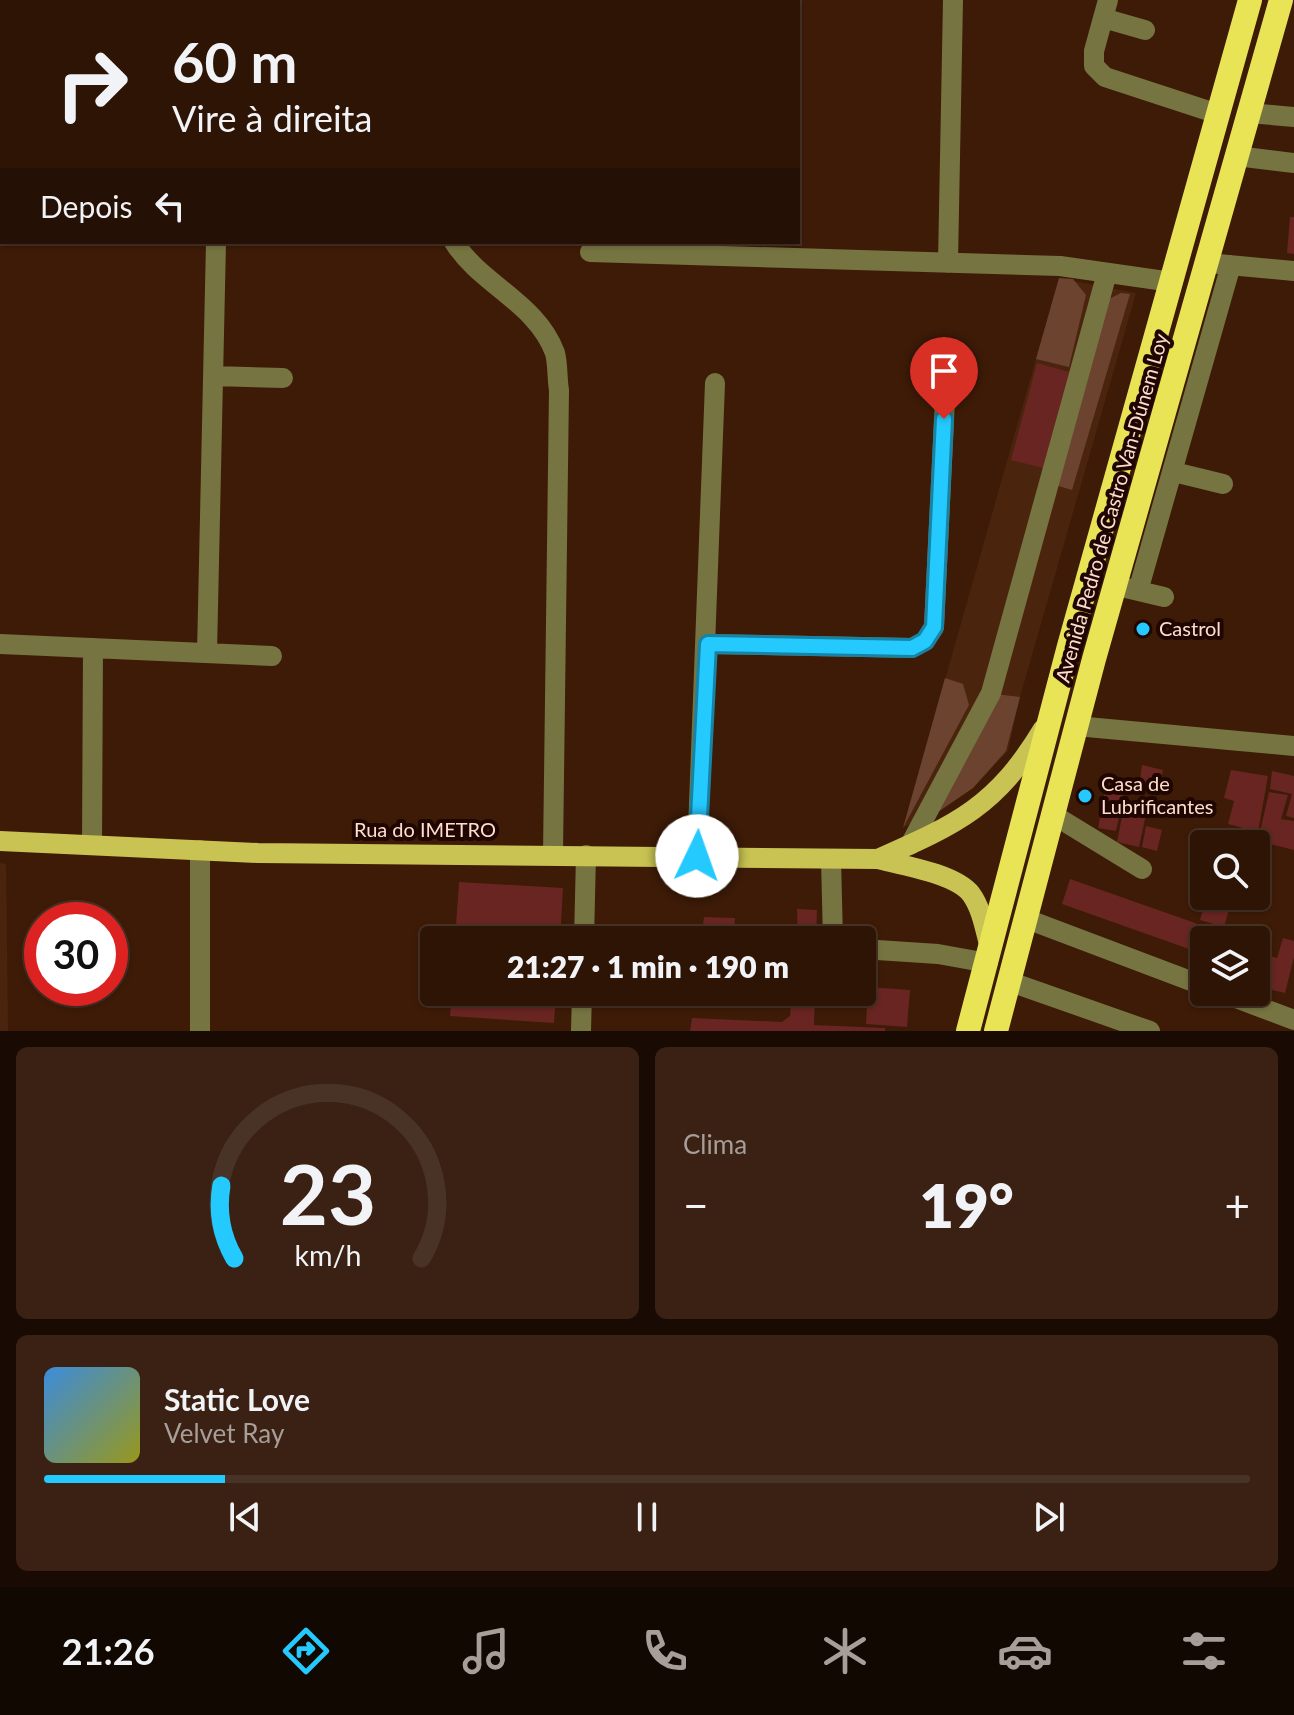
<!DOCTYPE html>
<html lang="pt">
<head>
<meta charset="utf-8">
<style>
	:root { --surface:#2e1405; --page:#3a2113; --text:#f1f3f6; --muted:#a79e9a; --line:#493327; --accent:#24c9fe }
	body { margin:0; font-family:Lato,sans-serif; background:var(--page); color:var(--text); height:100vh; display:flex; flex-direction:column; font-size:30px; white-space:nowrap }
	* { box-sizing:border-box; margin:0 }
	p { font-size:26px; color:var(--muted) }
	.icon { flex:none; width:44px; height:44px; fill:none; stroke:currentColor; stroke-width:2; stroke-linecap:round; stroke-linejoin:round }
	.map { position:relative; height:1031px; overflow:hidden }
	.panel { display:flex; flex-direction:column; gap:16px; padding:16px; background:#190b03; flex:1 }
	.panel>* { flex:none }
	.banner { position:absolute; left:0px; top:0px; width:800px; height:244px; box-shadow:0 2px 6px #0004,0 0 0 2px var(--line); background:#2e1405; color:var(--text); overflow:hidden }
	.controls { position:absolute; left:1190px; top:830px; display:grid; gap:16px }
	.controls a { display:grid; place-items:center; width:80px; height:80px; border-radius:8px; background:var(--surface); box-shadow:0 2px 6px #0004,0 0 0 2px var(--line); font-size:40px }
	.speed { position:absolute; left:24px; top:902px; display:flex; gap:16px; font-size:40px; font-weight:700; text-align:center }
	.speed>* { display:grid; place-content:center; width:104px; height:104px; border-radius:50%; background:var(--surface); box-shadow:0 2px 6px #0004,0 0 0 2px var(--line); line-height:1 }
	.speed .limit { border:12px solid #d22; background:#fff; color:#111 }
	.pin { position:absolute; display:grid; place-items:center; width:68px; height:68px; color:#fff; margin:-82px -34px; border-radius:50% 50% 50% 0; rotate:-45deg; box-shadow:0 0 8px #0007 }
	.pin .icon { rotate:45deg }
	.me { position:absolute; width:88px; margin:-44px; rotate:3deg; stroke-linejoin:round; filter:drop-shadow(0 0 6px #0008) }
	.turn { display:flex; align-items:center; gap:28px; height:168px; padding:0 40px; font-size:36px }
	.turn .icon { width:104px; height:104px; stroke-width:2.5 }
	.turn b { display:block; font-size:56px; line-height:68px }
	.then { display:flex; align-items:center; height:76px; padding:0 40px; background:#0003; gap:16px; font-size:30px }
	.big { font-size:60px; font-weight:800; line-height:1.1 }
	.panel .card { flex:1; display:flex; flex-direction:column; justify-content:center; gap:12px; min-width:0; padding:0 28px; border-radius:12px; background:var(--page) }
	.panel .dial { align-items:center; gap:0 }
	.dial svg { height:208px; overflow:visible; fill:none; stroke:var(--line); stroke-width:7; stroke-linecap:round; text-anchor:middle }
	.dial text { fill:var(--text); stroke:none }
	.song { display:flex; align-items:center; gap:24px }
	.cover { width:96px; height:96px; border-radius:12px; background:linear-gradient(135deg,hsl(210 70% 55%),hsl(60 70% 35%)) }
	.played { height:8px; border-radius:4px; background:linear-gradient(90deg,var(--accent) 15%,var(--line) 15%) }
	.keys { display:flex; justify-content:space-around; direction:ltr }
	.heat { display:flex; justify-content:space-between; align-items:center; font-size:44px; direction:ltr }
	.panel .tiles { flex:1; display:grid; gap:16px; grid-template-columns:1fr 1fr }
	.card:last-child { grid-column:span 2 }
	.trip { position:absolute; left:420px; top:926px; width:456px; height:80px; border-radius:8px; background:var(--surface); box-shadow:0 2px 6px #0004,0 0 0 2px var(--line); font-weight:800; line-height:80px; text-align:center }
	.dock { display:flex; height:128px; justify-content:space-around; align-items:center; background:#120802; color:var(--muted) }
	.dock .icon { width:56px; height:56px }
	.dock .on { color:var(--accent) }
	.dock b { font-size:36px; color:var(--text) }
	.map>svg:first-child { display:block }
</style>
</head>
<body>
<div class="map">
<svg width="1294" height="1031" viewBox="0 0 1294 1031">
	<rect width="100%" height="100%" fill="#3d1b07"/>
	<path fill="#4b240e" d="M1059,278L1136,293L1020,697L1008,751L973,788L903,828Z
		M0,863L6,864L8,1031H0Z"/>
	<path fill="#6c432f" d="M1059,278L1073,279L1086,295L1069,367L1036,359Z
		M1121,293L1130,294L1072,490L1052,484L1105,301Z
		M945,678L963,684L969,705L903,828Z
		M995,694L1020,697L1006,751L973,788L925,821Z"/>
	<path fill="#692521" d="M1290,217H1294V254L1287,253Z
		M1037,363L1069,372L1043,468L1011,460Z
		M1142,765L1163,770L1158,791L1139,787Z
		M1231,770L1268,776L1258,832L1228,824L1234,801L1224,798Z
		M1272,771L1294,776V818L1286,816L1292,794L1270,789Z
		M1105,790L1124,793L1116,831L1098,828Z
		M1269,792L1288,795L1281,819L1294,821V850L1258,841Z
		M1125,801L1148,805L1139,847L1117,842Z
		M1146,826L1162,830L1157,851L1142,847Z
		M1070,879L1198,924L1189,949L1062,904Z
		M459,882L563,888L560,940H455Z
		M1207,896H1233L1224,927L1200,920Z
		M797,909L817,910L816,940H798Z
		M704,917L735,918L733,940H701Z
		M1283,938L1294,941V957L1285,993L1256,986V952L1277,958Z
		M868,987L910,990L907,1027L866,1024Z
		M452,992H556L554,1023L450,1016Z
		M695,992H729L728,1008L693,1005Z
		M792,992H815L814,1025L885,1028V1031H690L692,1018L782,1022L790,1016Z"/>
	<g fill="none" stroke-linecap="round" stroke-linejoin="round">
		<path stroke="#767441" stroke-width="20" d="M306,0L309,2
			M1108,0L1094,51V66L1105,77L1218,114
			M458,2V0
			M485,2V0
			M728,2V0
			M1103,18L1145,30
			M0,99L2,100
			M1249,113L1294,117
			M1236,156L1294,163
			M454,242C480,284 537,303 555,353C558,364 557,379 559,390L553,854
			M590,252L1060,266L1172,282
			M948,263L953,0
			M1218,264L1294,271
			M213,376L283,378
			M1174,472L1223,484
			M1126,588L1164,597
			M1138,591L1231,265
			M0,644L272,656
			M708,644L912,648L925,641L934,627L947,359
			M207,653L216,242
			M1076,726L1294,746
			M1052,814L1142,869
			M92,845L93,648
			M910,845L991,693L1107,273
			M697,856L715,383
			M831,859L833,940
			M1024,918L1204,986
			M584,940L586,855
			M862,949L938,954L988,963
			M1008,981L1150,1031
			M1220,992L1294,1020
			M200,1031V850
			M581,1031L582,992"/>
		<path stroke="#c8c352" stroke-width="20" d="M0,841L258,853L878,859C902,865 956,874 971,894C982,909 985,930 990,948
			M878,859C957,824 996,807 1043,729"/>
		<path stroke="#e9e356" stroke-width="24" d="M968,1031L1069,646L1250,0
			M996,1031L1094,659L1281,0"/>
	</g>
	<g fill="none" stroke-linecap="round" stroke-linejoin="round">
		<defs>
			<path id="route" d="M697,856L708,644L912,648L925,641L934,627L944,419"/>
		</defs>
		<use href="#route" stroke="#1783a5" stroke-width="20"/>
		<use href="#route" stroke="#24c9fe" stroke-width="14"/>
	</g>
	<g fill="#24c9fe" stroke="#200600" stroke-width="3">
		<circle cx="1143" cy="629" r="8"/>
		<circle cx="1085" cy="796" r="8"/>
	</g>
	<g text-anchor="middle" stroke-width="8" stroke-linejoin="round" paint-order="stroke">
		<g font-size="20" fill="#fdddce" stroke="#200600">
			<text transform="translate(1112 508) rotate(-74)" y="7">Avenida Pedro de Castro Van-Dúnem Loy</text>
			<text x="425" y="837">Rua do IMETRO</text>
		</g>
		<g font-size="20" fill="#fdddce" stroke="#200600" text-anchor="start">
			<text x="1159" y="636">Castrol</text>
			<text x="1101" y="791">Casa de<tspan x="1101" dy="23">Lubrificantes</tspan></text>
		</g>
	</g>
</svg>
<div class="controls">
<a><svg class="icon" aria-label="search" viewBox="0 0 24 24"><circle cx="10" cy="10" r="6"/><path d="M15 15l6 6"/></svg></a>
<a><svg class="icon" aria-label="layers" viewBox="0 0 24 24"><path d="M12 4l9 5-9 5-9-5zM3 14l9 5 9-5"/></svg></a>
</div>
<div class="speed"><div class="limit">30</div></div>
<div class="pin" style="left:944px;top:419px;background:#d93025"><svg class="icon" aria-label="arrive" viewBox="0 0 24 24"><path d="M6 21V4h12l-3 4 3 4H6"/></svg></div>
<svg class="me" style="left:697px;top:856px" viewBox="-20 -20 40 40"><circle r="19" fill="#fff"/><path d="M0-13L10 11 0 6-10 11z" fill="#24c9fe"/></svg>
<div class="trip">21:27 · 1 min · 190 m</div>
<div class="banner">
<div class="turn"><svg class="icon" aria-label="right" viewBox="0 0 24 24"><path d="M7 20v-9h11M14 6l5 5-5 5"/></svg><div><b>60 m</b>Vire à direita</div></div>
<div class="then">Depois<svg class="icon" aria-label="left" viewBox="0 0 24 24"><path d="M17 20v-9H6M10 6l-5 5 5 5"/></svg></div>
</div>
</div>
<section class="panel">
<div class="tiles">
<div class="card dial"><svg viewBox="0 0 100 80">
<path d="M14 69A42 42 0 1 1 86 69"/>
<path d="M14 69A42 42 0 0 1 9 41" stroke="#24c9fe"/>
<text x="50" y="56" font-size="32" font-weight="700">23</text>
<text x="50" y="72" font-size="11">km/h</text>
</svg></div>
<div class="card"><p>Clima</p>
<div class="heat"><a>−</a><b class="big">19°</b><a>+</a></div>
</div>
<div class="card">
<div class="song"><i class="cover"></i><div><b>Static Love</b><p>Velvet Ray</p></div></div>
<div class="played"></div>
<div class="keys"><svg class="icon" aria-label="previous" viewBox="0 0 24 24"><path d="M18 5L8 12l10 7zM5 5v14"/></svg><svg class="icon" aria-label="pause" viewBox="0 0 24 24"><path d="M8 5v14M16 5v14"/></svg><svg class="icon" aria-label="next" viewBox="0 0 24 24"><path d="M6 5l10 7-10 7zM19 5v14"/></svg></div>
</div>
</div>
</section>
<nav class="dock">
<b>21:26</b>
<svg class="icon on" aria-label="directions" viewBox="0 0 24 24"><path d="M12 3l9 9-9 9-9-9zM9 14v-3h6M13 9l2 2-2 2"/></svg>
<svg class="icon" aria-label="music" viewBox="0 0 24 24"><path d="M9 18V5l10-2v13"/><circle cx="6" cy="18" r="3"/><circle cx="16" cy="16" r="3"/></svg>
<svg class="icon" aria-label="phone" viewBox="0 0 24 24"><path d="M5 4h4l2 5-3 2q2 4 5 5l2-3 5 2v4C11 20 4 13 5 4z"/></svg>
<svg class="icon" aria-label="climate" viewBox="0 0 24 24"><path d="M12 3v18M4 7l16 10M4 17L20 7"/></svg>
<svg class="icon" aria-label="car" viewBox="0 0 24 24"><path d="M5 17H2v-5l4-1 3-4h7l3 4 3 1v5h-3M9 17h6M6 11h13"/><circle cx="7" cy="17" r="2"/><circle cx="17" cy="17" r="2"/></svg>
<svg class="icon" aria-label="filters" viewBox="0 0 24 24"><path d="M4 7h16M4 17h16"/><circle cx="9" cy="7" r="2"/><circle cx="15" cy="17" r="2"/></svg>
</nav>
</body>
</html>
